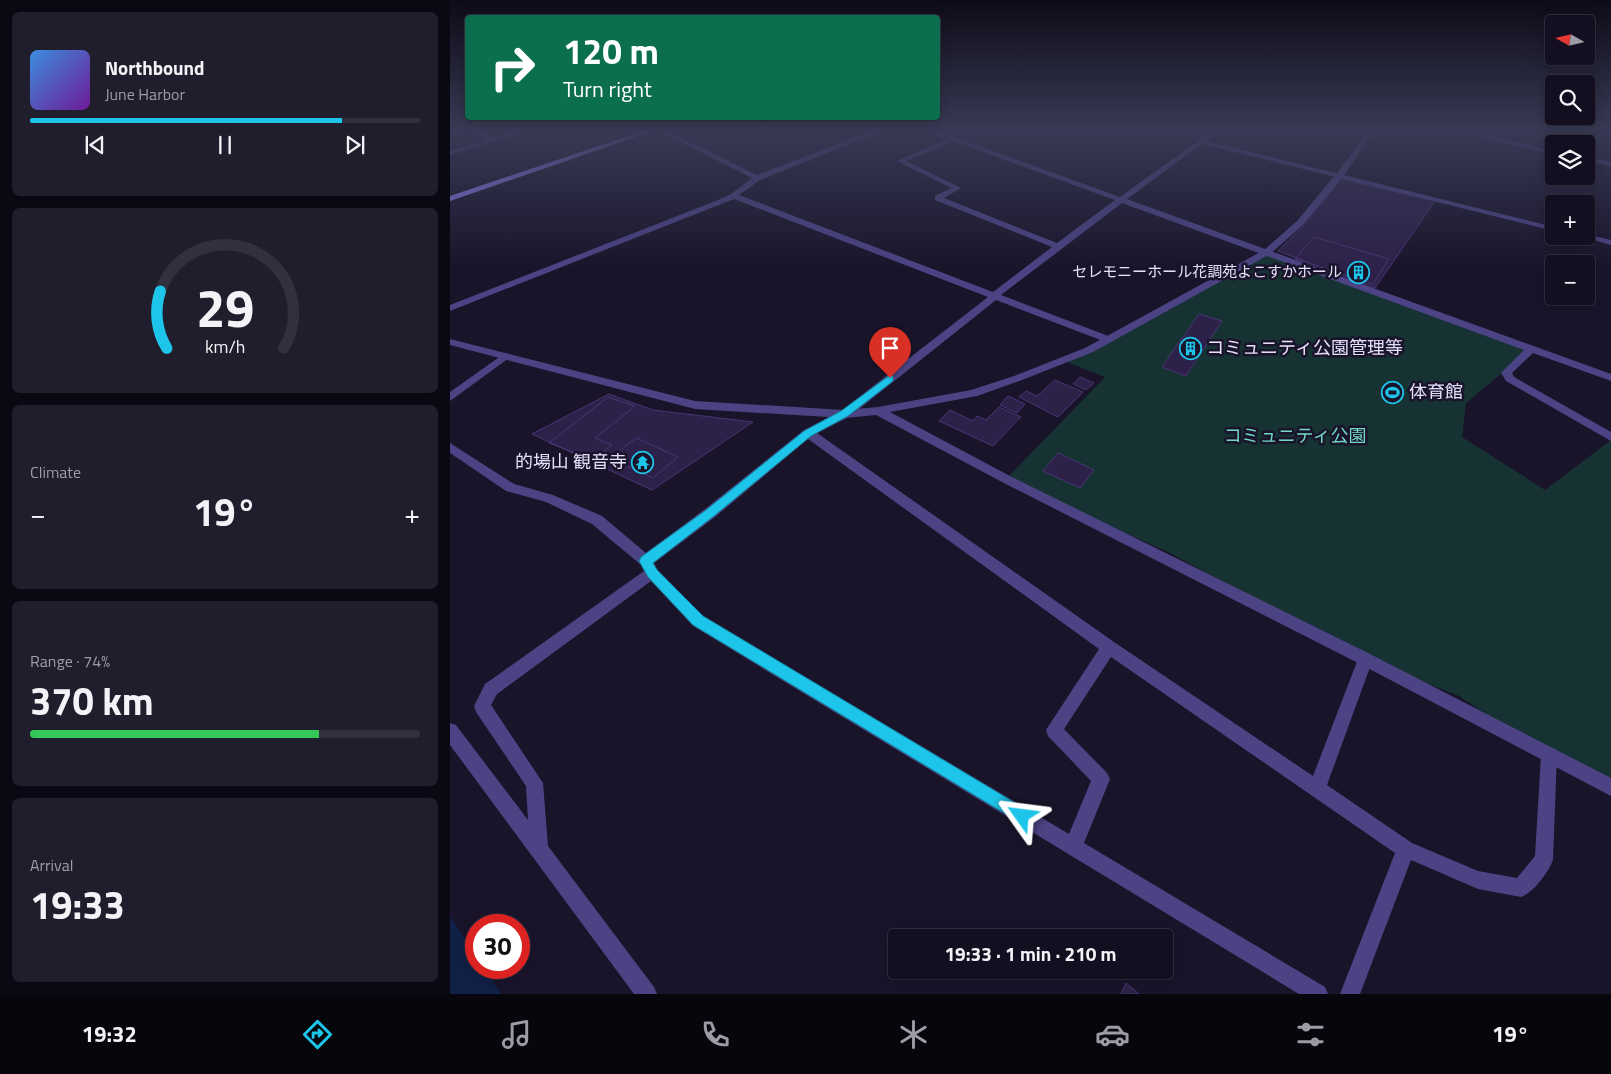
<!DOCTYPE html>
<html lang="en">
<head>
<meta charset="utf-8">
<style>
	:root { --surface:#130f20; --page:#201d2d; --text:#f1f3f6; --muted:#9d9ca5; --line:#322f3e; --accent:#1dc5ea }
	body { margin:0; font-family:"Titillium Web","Noto Sans JP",sans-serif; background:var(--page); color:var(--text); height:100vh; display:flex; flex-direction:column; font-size:19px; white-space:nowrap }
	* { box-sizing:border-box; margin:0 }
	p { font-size:16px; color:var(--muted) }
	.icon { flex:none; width:28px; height:28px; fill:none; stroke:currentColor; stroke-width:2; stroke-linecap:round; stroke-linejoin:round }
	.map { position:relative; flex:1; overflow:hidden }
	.sheet { display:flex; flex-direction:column; gap:12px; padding:12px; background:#0a0812; width:450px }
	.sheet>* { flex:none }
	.hud { position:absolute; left:15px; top:15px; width:475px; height:105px; border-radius:5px; box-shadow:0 2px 12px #0003,0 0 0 1px var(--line); background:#0b6e4f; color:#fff; overflow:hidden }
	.needle { width:32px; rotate:278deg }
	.controls { position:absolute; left:1095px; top:15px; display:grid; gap:10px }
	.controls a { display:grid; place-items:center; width:50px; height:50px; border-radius:5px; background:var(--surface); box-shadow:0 2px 12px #0003,0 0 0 1px var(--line); font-size:25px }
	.speed { position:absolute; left:15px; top:914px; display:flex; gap:10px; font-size:25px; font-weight:700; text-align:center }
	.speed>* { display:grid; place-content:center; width:65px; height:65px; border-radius:50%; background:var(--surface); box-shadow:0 2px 12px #0003,0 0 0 1px var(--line); line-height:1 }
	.speed .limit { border:8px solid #d22; background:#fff; color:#111 }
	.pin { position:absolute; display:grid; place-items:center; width:42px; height:42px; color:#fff; margin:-51px -21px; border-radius:50% 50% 50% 0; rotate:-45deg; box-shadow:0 0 5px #0007 }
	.pin .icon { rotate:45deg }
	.me { position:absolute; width:55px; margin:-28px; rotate:301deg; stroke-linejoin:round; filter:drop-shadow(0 0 4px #0008) }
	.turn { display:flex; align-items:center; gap:18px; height:105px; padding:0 15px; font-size:22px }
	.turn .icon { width:65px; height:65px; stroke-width:2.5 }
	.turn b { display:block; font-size:35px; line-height:42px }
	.big { font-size:38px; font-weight:700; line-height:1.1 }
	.sheet .card { flex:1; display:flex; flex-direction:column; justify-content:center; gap:8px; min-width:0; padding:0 18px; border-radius:8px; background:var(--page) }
	.sheet .dial { align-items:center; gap:0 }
	.dial svg { height:130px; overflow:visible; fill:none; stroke:var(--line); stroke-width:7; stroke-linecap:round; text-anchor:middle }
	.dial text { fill:var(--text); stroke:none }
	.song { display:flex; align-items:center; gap:15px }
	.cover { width:60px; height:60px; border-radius:8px; background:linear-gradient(135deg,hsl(210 70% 55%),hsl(280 70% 35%)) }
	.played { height:5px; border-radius:2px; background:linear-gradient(90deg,var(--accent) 80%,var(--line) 80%) }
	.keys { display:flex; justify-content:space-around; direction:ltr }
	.heat { display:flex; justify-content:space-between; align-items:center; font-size:28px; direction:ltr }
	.charge { height:8px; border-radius:4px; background:linear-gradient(90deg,#34c759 74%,var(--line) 0) }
	.trip { position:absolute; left:438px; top:929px; width:285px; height:50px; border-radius:5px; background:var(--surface); box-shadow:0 2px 12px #0003,0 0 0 1px var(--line); font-weight:700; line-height:50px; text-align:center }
	.tabs { display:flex; height:80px; justify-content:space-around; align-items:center; background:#08060d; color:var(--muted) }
	.tabs .icon { width:35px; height:35px }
	.tabs .selected { color:var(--accent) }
	.tabs b { font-size:22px; color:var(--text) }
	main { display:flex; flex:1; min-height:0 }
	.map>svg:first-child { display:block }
</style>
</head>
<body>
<main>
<section class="sheet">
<div class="card">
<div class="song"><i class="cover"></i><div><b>Northbound</b><p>June Harbor</p></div></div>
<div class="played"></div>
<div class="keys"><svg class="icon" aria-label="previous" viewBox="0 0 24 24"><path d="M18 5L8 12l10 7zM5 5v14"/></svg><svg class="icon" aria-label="pause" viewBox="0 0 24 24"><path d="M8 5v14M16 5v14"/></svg><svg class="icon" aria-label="next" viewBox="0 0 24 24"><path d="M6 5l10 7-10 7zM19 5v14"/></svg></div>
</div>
<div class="card dial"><svg viewBox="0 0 100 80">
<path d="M14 69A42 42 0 1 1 86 69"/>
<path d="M14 69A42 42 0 0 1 10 34" stroke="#1dc5ea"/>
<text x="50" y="56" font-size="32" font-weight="700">29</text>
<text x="50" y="72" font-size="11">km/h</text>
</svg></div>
<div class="card"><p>Climate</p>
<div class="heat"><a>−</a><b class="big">19°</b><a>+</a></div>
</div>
<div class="card"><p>Range · 74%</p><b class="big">370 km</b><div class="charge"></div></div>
<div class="card"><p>Arrival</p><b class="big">19:33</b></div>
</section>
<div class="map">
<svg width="1161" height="994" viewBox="0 0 1161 994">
	<rect width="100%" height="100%" fill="#19142a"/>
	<path fill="#173233" d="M817,252L1081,349L1016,403L1012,437L1095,490L1161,440V787L1099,755L1009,696L915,659L720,553L556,479L655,377L614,361Z"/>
	<path fill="#102046" d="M0,916L26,956V968H34L51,994H0Z"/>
	<path fill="#2d2149" stroke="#473673" d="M891,179L985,201L925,288L828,251L858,221Z
		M864,237L939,259L923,284L845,259Z
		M749,314L772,321L736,376L712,367Z
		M630,377L644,383L636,390L623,384Z
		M605,380L633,392L608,417L569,397L576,391L587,396Z
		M159,394L203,410L303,422L202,490L82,434Z
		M558,396L575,404L567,413L550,405Z
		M158,397L185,406L145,438L162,445L144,460L99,443Z
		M549,407L571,417L543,446L489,421L500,410L523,421L527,416L536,420Z
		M186,438L228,457L203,478L160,458Z
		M608,453L644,470L630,488L593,471Z
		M676,983L689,994H671Z"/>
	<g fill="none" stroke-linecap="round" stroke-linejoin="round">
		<path fill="#4b4384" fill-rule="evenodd" d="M12,130L11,131L0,135V131Z
			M21,130H29L42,138L68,130H79L0,155V151L36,140Z
			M207,130H216L307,175L425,130H434L310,180L289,195L543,292L602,247L485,200V196L501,188L447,161L497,139L476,130H486L670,197L763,130H770L756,141L1104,227V231L752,144L677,199L1161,374V381L1083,353L1062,373L1064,377L1161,432V441L1056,381L1051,373L1074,350L672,203L551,295L661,337V341H653L546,300L399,417L367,433L664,642L863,776L910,654L915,652L920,654L923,659L877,785L962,843L1028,871L1067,878L1085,856L1091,755L1093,749L1099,747L1105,749L1107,755L1103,860C1098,873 1084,892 1071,897L1028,889L961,860L910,994H890L945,853L661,657L614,729L657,773L660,779L634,843L875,987L878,994H849L243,626L201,581L47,694L41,705L93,783L98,846L204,987L207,994H184L0,745V723L6,725L78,820L76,786L26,712L24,706L35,684L194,571L191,565L142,524L96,502L56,491L0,453V443L64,484L103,495L152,516L196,553L255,509L354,430L391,411L538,297L284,199L0,311V305L268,200L281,194L302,178ZM503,141L665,200L607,243L494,198L511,188L456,161ZM358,439L649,649L596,730L598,736L641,781L619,834L253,616L207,569L204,563L265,517Z
			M956,130L1021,131L1104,151V155L1021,135Z
			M1136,157L1161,162V166L1136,161Z
			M1136,234L1161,240V245L1131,236H1136Z
			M55,353L59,354V358L0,401V392Z"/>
		<path fill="#4b4384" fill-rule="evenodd" d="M919,130H925L892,178L853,225L820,254L643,352L572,380L527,396L440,412L560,476L920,654L1161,778V796L910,664L552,482L426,415L395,418L245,409L0,345V339L245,401L395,410L428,407L521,390L564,376L635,348L814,250L847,221L886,174Z"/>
		<path fill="#8c7ff3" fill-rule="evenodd" d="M196,130H206L0,201V196Z"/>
	</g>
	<linearGradient id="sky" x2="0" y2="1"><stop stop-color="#0e0b17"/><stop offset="0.48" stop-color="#383a55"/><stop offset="1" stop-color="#383a55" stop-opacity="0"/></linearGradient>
	<rect width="1161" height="269" fill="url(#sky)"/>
	<path fill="#1dc5ea" stroke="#138098" d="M440,375L443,376V381L398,416L361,436L264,516L203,563L207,570L253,616L577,810L580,816L577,821L572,824L243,625L198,577L189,561L191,557L256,510L354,431L391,411Z"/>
	<defs>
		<symbol id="building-ring" viewBox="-11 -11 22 22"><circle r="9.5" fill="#19142a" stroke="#1dc5ea" stroke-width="1.5"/><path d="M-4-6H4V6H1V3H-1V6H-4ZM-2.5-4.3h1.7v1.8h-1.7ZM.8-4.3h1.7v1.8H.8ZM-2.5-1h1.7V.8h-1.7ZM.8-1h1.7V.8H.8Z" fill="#1dc5ea"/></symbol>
		<symbol id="stadium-ring" viewBox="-11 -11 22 22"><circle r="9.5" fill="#19142a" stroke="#1dc5ea" stroke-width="1.5"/><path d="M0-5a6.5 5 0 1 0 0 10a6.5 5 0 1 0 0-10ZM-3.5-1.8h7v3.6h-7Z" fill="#1dc5ea"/></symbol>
		<symbol id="temple-ring" viewBox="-11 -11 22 22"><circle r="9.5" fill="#19142a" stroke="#1dc5ea" stroke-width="1.5"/><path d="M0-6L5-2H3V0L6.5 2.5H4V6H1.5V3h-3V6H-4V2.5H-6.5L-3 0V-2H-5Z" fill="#1dc5ea"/></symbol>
	</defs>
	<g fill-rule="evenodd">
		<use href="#building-ring" x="896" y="260" width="25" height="25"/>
		<use href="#building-ring" x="728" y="336" width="25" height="25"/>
		<use href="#stadium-ring" x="930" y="380" width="25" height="25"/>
		<use href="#temple-ring" x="180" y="450" width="25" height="25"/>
	</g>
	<g text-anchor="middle" stroke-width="5" stroke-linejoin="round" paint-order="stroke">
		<g font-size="15" fill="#e5dffc" stroke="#19142a" text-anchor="end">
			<text x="892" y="277">セレモニーホール花調苑よこすかホール</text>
		</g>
		<g font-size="18" fill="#e5dffc" stroke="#19142a" text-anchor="start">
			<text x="756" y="354">コミュニティ公園管理等</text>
			<text x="959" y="398">体育館</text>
			<text x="177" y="468" text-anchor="end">的場山 観音寺</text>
		</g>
		<g font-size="18" fill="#70d7c6" stroke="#19142a">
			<text x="845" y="442">コミュニティ公園</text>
		</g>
	</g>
</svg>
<div class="controls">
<a><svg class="needle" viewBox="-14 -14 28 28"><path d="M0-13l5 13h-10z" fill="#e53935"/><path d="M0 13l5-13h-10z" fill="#9d9ca5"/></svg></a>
<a><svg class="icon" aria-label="search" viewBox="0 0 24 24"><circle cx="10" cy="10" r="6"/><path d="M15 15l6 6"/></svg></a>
<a><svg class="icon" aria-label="layers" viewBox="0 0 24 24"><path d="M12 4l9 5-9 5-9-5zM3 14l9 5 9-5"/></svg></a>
<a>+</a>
<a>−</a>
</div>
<div class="speed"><div class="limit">30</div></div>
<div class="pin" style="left:440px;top:378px;background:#d93025"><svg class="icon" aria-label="arrive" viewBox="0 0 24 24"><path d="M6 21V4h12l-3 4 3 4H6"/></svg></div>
<svg class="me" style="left:572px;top:816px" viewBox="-20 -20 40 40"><path d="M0-17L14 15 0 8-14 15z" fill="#1dc5ea" stroke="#fff" stroke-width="4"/></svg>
<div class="trip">19:33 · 1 min · 210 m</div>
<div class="hud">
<div class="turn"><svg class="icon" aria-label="right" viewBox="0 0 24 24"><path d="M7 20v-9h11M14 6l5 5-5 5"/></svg><div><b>120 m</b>Turn right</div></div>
</div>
</div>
</main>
<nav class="tabs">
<b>19:32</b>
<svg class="icon selected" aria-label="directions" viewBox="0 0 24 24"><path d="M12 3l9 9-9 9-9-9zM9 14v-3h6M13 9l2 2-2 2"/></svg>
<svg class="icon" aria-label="music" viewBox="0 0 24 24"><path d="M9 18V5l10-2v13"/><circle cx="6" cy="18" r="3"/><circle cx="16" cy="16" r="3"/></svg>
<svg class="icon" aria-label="phone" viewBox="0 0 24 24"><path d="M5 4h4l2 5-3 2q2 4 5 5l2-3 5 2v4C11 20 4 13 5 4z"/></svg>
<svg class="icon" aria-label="climate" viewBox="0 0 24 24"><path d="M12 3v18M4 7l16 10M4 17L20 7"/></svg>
<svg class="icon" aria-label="car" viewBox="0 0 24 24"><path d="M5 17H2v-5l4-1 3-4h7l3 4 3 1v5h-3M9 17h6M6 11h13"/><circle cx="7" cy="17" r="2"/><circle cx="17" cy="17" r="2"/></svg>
<svg class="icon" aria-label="filters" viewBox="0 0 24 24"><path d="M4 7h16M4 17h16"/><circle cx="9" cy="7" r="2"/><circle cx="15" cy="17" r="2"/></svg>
<b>19°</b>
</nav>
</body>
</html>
